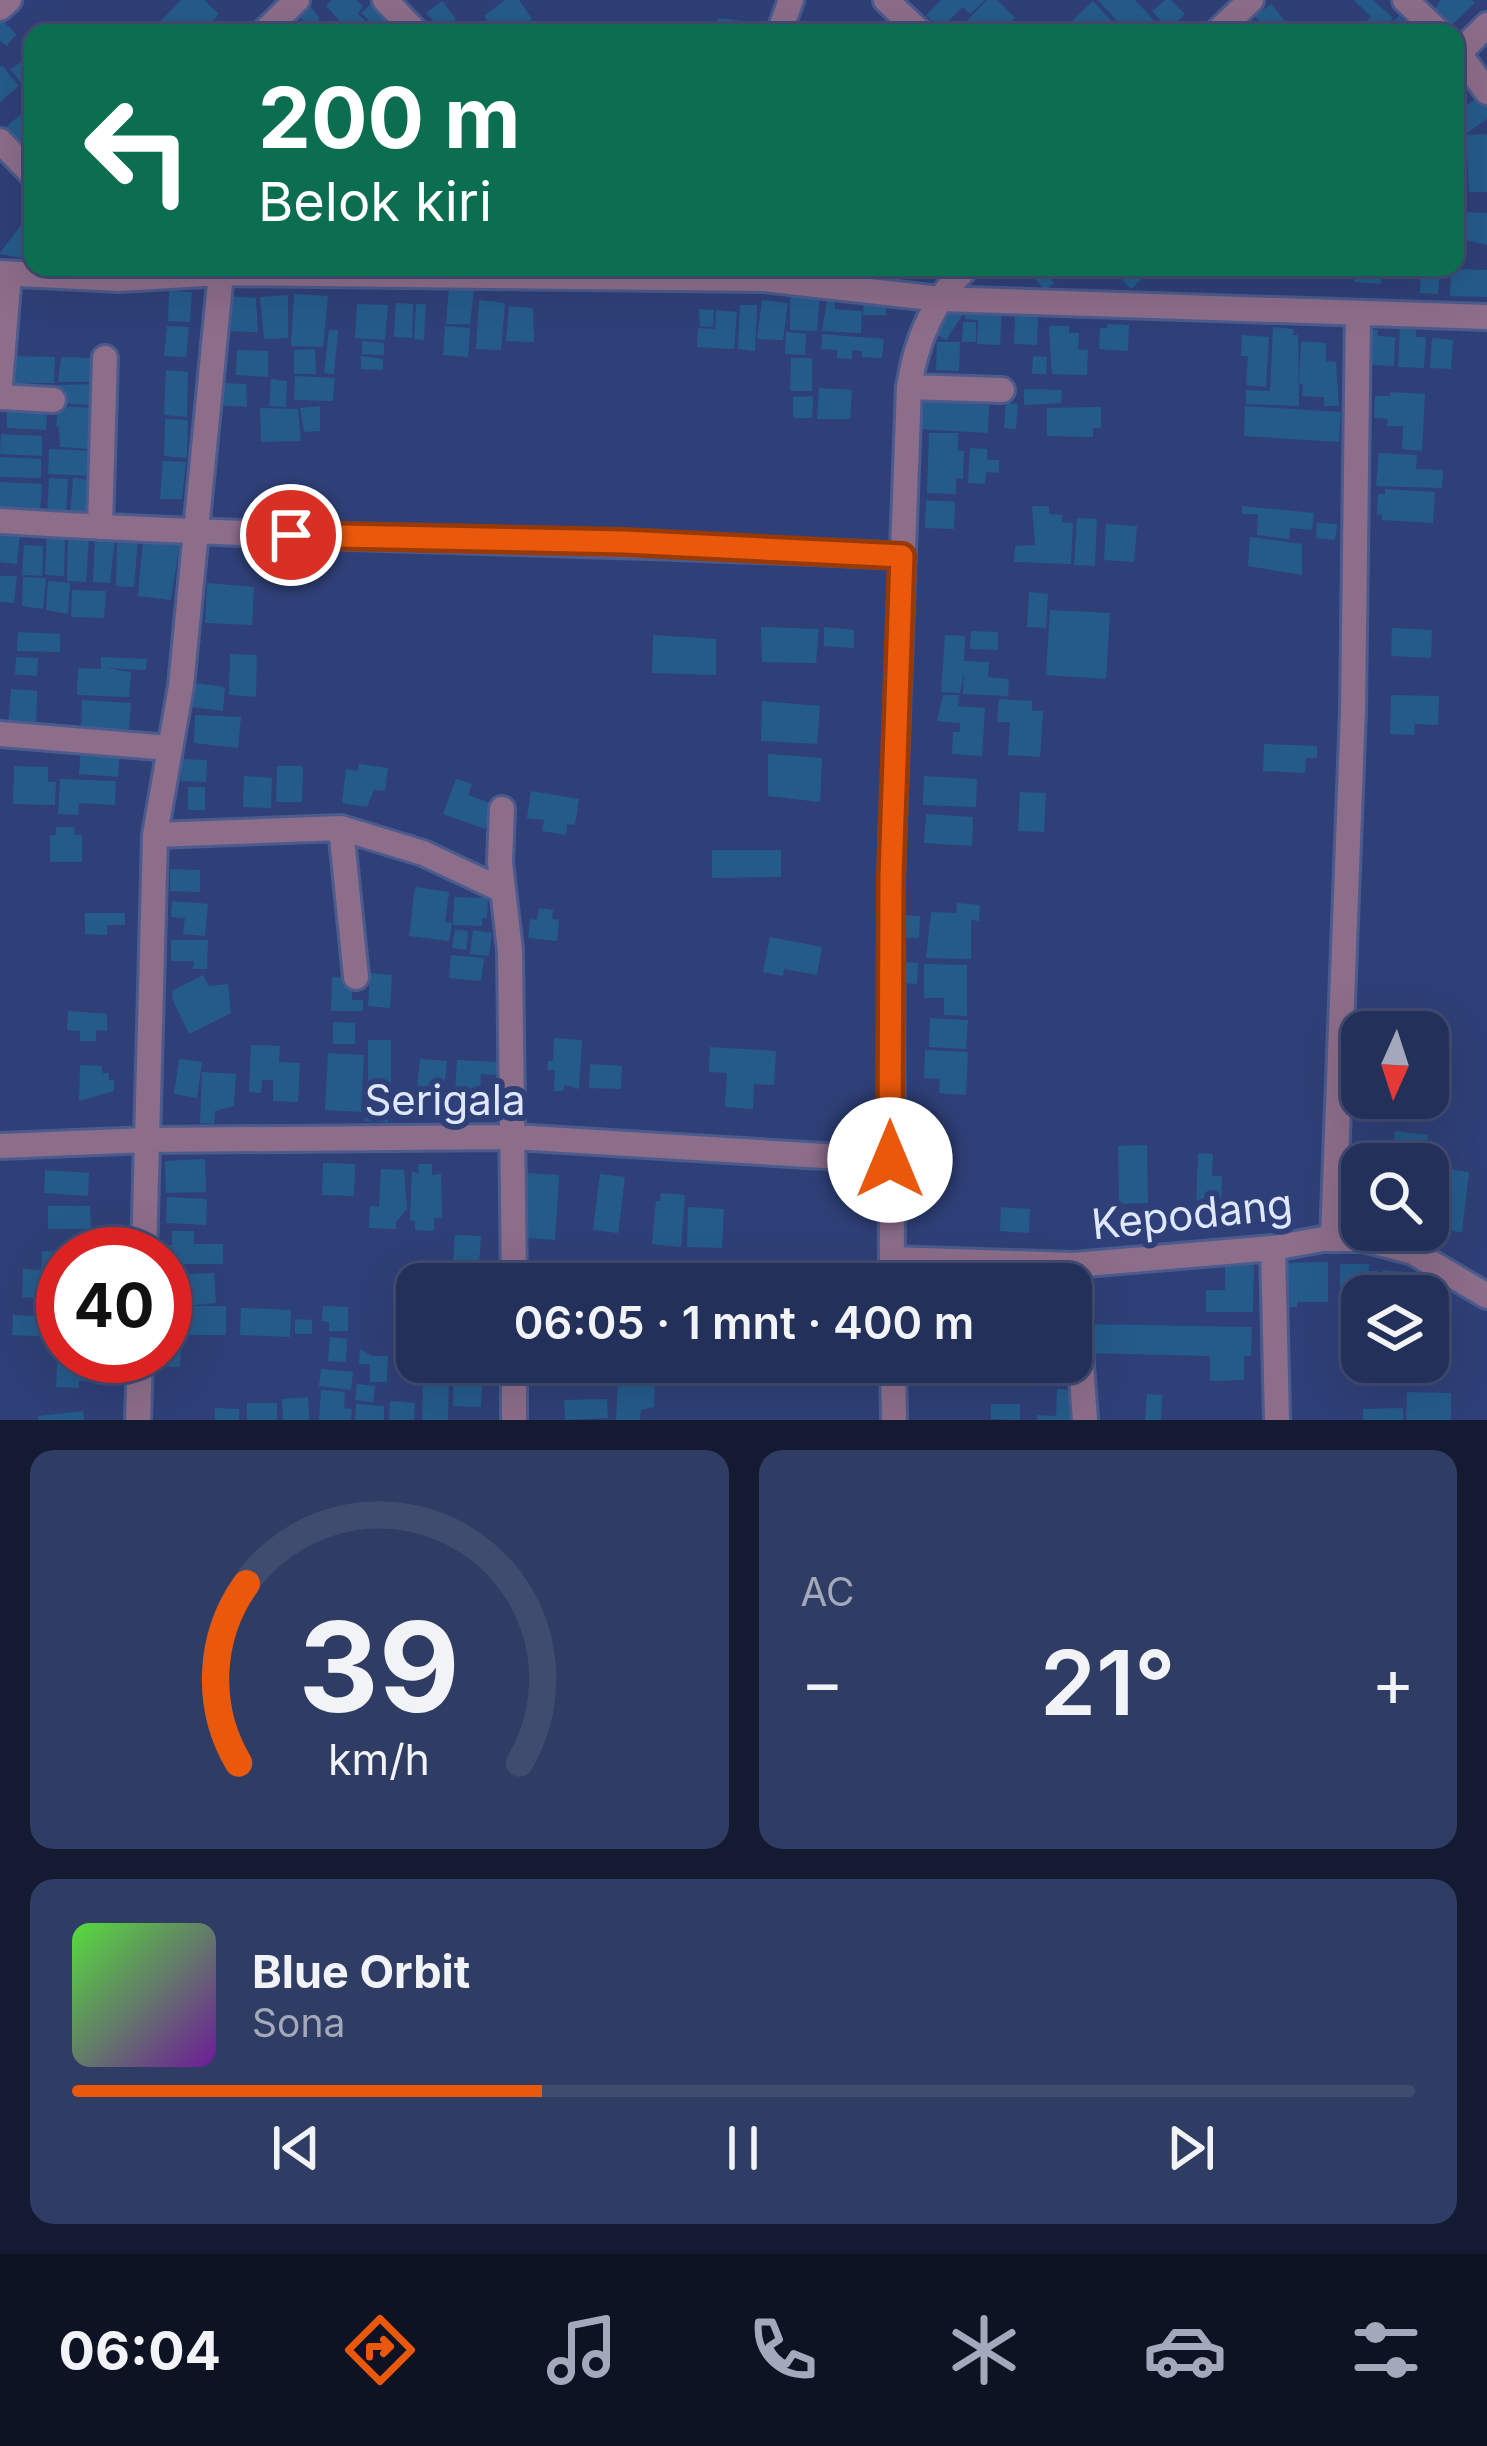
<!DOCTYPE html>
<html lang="id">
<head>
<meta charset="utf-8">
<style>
	:root { --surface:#23305a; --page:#2f3c63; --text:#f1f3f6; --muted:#a3a9bb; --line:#404b70; --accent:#ea580c }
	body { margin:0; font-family:Inter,sans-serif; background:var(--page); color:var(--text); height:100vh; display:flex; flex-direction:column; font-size:45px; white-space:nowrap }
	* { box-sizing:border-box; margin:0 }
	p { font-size:39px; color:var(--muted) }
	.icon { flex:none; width:66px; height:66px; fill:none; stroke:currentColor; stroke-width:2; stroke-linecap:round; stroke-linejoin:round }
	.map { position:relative; height:1420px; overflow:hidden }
	.panel { display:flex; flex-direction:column; gap:30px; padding:30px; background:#131a32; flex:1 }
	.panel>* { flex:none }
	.banner { position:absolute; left:24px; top:24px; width:1440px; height:252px; border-radius:24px; box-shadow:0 12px 48px #0002,0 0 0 3px var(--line); background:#0b6e4f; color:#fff; overflow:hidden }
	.needle { width:78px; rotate:183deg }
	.tools { position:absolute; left:1341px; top:1011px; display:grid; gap:24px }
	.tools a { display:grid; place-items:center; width:108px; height:108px; border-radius:24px; background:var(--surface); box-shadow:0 12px 48px #0002,0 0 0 3px var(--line); font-size:60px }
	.speed { position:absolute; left:36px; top:1227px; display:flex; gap:24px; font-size:60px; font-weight:700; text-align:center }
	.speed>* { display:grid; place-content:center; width:156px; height:156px; border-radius:50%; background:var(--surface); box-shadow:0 12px 48px #0002,0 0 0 3px var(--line); line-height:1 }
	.speed .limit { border:18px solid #d22; background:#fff; color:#111 }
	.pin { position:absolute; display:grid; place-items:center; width:102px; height:102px; color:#fff; margin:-51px; border:6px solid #fff; border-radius:50%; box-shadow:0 3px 12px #0007 }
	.me { position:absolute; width:132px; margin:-66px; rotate:0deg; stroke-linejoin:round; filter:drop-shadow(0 0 9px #0008) }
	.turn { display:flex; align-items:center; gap:42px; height:252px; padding:0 36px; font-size:54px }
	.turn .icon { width:156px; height:156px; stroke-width:2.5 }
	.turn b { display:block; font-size:84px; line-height:102px }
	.big { font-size:90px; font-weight:600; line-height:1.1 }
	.panel .widget { flex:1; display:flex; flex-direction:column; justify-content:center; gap:18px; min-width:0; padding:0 42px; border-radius:24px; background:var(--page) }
	.panel .dial { align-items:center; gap:0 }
	.dial svg { height:312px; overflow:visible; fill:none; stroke:var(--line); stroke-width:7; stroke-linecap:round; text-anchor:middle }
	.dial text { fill:var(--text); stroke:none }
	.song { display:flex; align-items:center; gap:36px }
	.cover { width:144px; height:144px; border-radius:18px; background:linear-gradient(135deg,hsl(110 70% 55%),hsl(280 70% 35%)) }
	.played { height:12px; border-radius:6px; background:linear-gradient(90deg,var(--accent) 35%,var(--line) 35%) }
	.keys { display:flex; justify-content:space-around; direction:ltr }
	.heat { display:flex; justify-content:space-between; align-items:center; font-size:66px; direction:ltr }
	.panel .tiles { flex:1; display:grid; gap:30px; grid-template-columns:1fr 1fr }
	.widget:last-child { grid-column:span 2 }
	.trip { position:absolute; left:396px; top:1263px; width:696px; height:120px; border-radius:24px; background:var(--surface); box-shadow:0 12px 48px #0002,0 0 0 3px var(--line); font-weight:600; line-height:120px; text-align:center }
	.tab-bar { display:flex; height:192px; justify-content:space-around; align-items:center; background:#0e1324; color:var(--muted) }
	.tab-bar .icon { width:84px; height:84px }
	.tab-bar .on { color:var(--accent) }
	.tab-bar b { font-size:54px; color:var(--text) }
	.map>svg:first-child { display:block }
</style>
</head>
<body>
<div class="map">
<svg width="1487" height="1420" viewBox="0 0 1487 1420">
	<rect width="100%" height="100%" fill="#2f4078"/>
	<path fill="#255b8b" d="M181,0H204L219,14L202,33H195L187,24L179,33H173L158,24Z
		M305,0L320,18L310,28L294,10Z
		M332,0H356L363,6L358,14L369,24L359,33H351L326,6Z
		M375,0L400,29L395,33H382L361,13Z
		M505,0H519L532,19L512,33H497L484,16Z
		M941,0H985L970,14L963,7L940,29L926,15Z
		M987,0H997L1015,18L1006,26L1013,33H955Z
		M1098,0H1135L1166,33H1137L1131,27L1126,31Z
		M1165,0H1171L1185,14L1168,29L1152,11Z
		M1354,0H1373L1393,18L1378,33H1355L1371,17Z
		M1440,0H1472L1475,3L1445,31L1432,17Z
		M442,1L456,19L443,31L426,13Z
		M1093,1L1123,33H1080L1070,23Z
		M1271,4L1295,33H1269L1255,16Z
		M1399,16L1408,25L1402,30L1405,33H1382Z
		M0,18L16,34L7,46L0,41Z
		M718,18L753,22L752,33H718Z
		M25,60L33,68V84L25,88L10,69Z
		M2,65L19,86L0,102V67Z
		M1480,96L1487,106V119L1455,141V101L1461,109Z
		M28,108L33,115V131L12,148L0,132Z
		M1487,134V192H1469L1466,135Z
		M33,209V260L0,254V253Z
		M1462,212L1487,213V245L1461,239Z
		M1025,267H1041L1054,283L1045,291Z
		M1118,267H1135L1144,277L1131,289L1114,271Z
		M1282,267H1307L1305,279L1281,276Z
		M1311,267H1338L1336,278L1309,274Z
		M1355,267H1382L1381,284L1354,282Z
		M1421,267L1440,268L1438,294L1420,293Z
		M1451,269L1487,270V297L1450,296Z
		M449,288L474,290L470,324H446Z
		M169,291L192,292L190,322L168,321Z
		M294,294L328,296L323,347L291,346Z
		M790,294H820L817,331L790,330Z
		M288,295V338L264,339L260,297Z
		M230,296L256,298L258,332L230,331Z
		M864,296L886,297V315H863Z
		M479,300L505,303L501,350L476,349Z
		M762,300L788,303L783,340L757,339Z
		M827,301L835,302V309L862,311L861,333L822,331Z
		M966,301L1002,308L1000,345L977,344L978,320L965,319Z
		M396,303L413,304L412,338L394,337Z
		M953,303L965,311L946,340L934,333Z
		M357,304L388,305L385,340L355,338Z
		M416,304H426L424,340L414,339Z
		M1003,304L1038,313L1037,345L1014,344L1015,315H1003Z
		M740,305H757L755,351L738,349Z
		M509,306L533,308L534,342L506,341Z
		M699,309L714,310L713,327L700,326Z
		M716,310L737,312L734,349L697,347L698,328L715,329Z
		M963,322H976V342H962Z
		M1108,324L1129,325L1128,351L1099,349L1100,328H1107Z
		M167,326L189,327L186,357L164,356Z
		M445,326L470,328L468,357L443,355Z
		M1049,326H1069V333H1079L1078,349L1088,350L1087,375L1052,374Z
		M1273,327L1294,329L1293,335H1298L1299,406L1246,404V390L1270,391Z
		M1400,327L1416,328V337H1426L1424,368L1398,367Z
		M1363,329L1378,330L1377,336L1395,337L1394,366L1361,364Z
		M329,330H338L334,374L324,373Z
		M786,332L806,334L805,355L785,354Z
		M822,334L884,339L882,358L862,357V351L852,350V359L837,358V350L821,349Z
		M1242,335L1269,337L1266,387L1246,385L1248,356H1241Z
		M1432,338L1453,340L1451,369L1430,368Z
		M362,341L384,343V355L362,354Z
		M1301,341L1326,343V361L1336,362L1339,406H1324V397L1302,396L1303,384H1299Z
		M937,342H960L959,371L936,370Z
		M315,349L316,374H294V350Z
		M237,350L268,351V377L236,375Z
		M13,356L55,357L54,383H11Z
		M361,356L383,359V370L361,369Z
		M1033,356L1047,357L1046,374H1032Z
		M61,357L97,358L96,382H58Z
		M791,358H812V391H790Z
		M166,370L188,372L187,417L164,415Z
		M295,376L335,378L333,401L294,400Z
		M271,379L287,381L286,407L269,406Z
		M218,383L246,384L247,407L218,405Z
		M95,384V405L57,403L58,385Z
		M819,388L852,390L850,419H817Z
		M1024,389L1062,390L1061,403L1024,405Z
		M1390,392L1425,394L1422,451L1402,449L1403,426H1387L1388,419L1374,418L1375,396H1390Z
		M969,393L968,404L989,405L988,433L920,429L922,399Z
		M7,394L48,396L46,430L7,428Z
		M813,396L812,418H793V397Z
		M1006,403L1018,404L1016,429L1004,428Z
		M58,406L94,408L90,449L60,447L59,427H56Z
		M320,406V431L304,432L300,408Z
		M1245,406L1341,412L1339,442L1244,436Z
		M1095,407H1101V428H1093V437L1047,436V408Z
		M260,408L298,409L301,441L261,442Z
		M165,419L188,420L187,458L164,456Z
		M929,433H958V451H964L963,479L956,478V494L927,493Z
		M1,434L42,436V456L0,454Z
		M970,448L987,449V460H999V473L986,472L985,484L968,483Z
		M49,449L95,451L94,476L48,474Z
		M1379,453L1417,455L1416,469L1443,470L1442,488L1376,486Z
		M0,457L41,459V478L0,477Z
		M163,461L186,462L182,499H160Z
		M49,478L68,479L66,518L47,516Z
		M73,478L93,480L91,520L70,518Z
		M0,482L42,484L40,514L0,511Z
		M1385,489L1435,492L1433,523L1382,520V515L1377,514L1378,494H1385Z
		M926,500L955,502L954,529L925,528Z
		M1032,506H1049V514L1062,515V522L1073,523L1071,564L1014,562L1015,546L1035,545Z
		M1242,506L1314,513L1312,530L1290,528L1289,539L1257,535L1258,514H1242Z
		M1077,518L1097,519L1095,566L1074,565Z
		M1317,523L1337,524L1335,540L1316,538Z
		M1106,524L1137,526L1134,562L1104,560Z
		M0,529L20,530L17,564L0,562Z
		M47,533L65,534L64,576L45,575Z
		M68,535L89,536L86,582L67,581Z
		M95,536L115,538L110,583L93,582Z
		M117,537L138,538L134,587L116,586Z
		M1250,537L1302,544V575L1248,566Z
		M143,539L180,541L171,600L138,596Z
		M24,545L43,546L42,576L22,575Z
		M0,576H17L14,603L0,602Z
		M23,577L46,578L43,609L22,606Z
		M48,581L70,583L68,614L46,610Z
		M207,583L254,587L252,625L205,623Z
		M72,590L106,591L104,618L71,617Z
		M1029,592L1048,594L1046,628L1027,627Z
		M1050,610L1110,613L1106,679L1046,675Z
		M761,627L819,629L816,663L762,662Z
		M824,627L854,630V648L824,646Z
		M1392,628L1432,630L1431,658L1391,656Z
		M971,631L998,632V650L970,649Z
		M18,632L60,634V652L17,651Z
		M653,635L716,639V675L652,673Z
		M945,635L965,636L964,661L989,662L988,677L1009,679L1008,696L963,694L964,672L960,693L941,692Z
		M230,654L257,655L256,697L229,695Z
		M16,657L38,658L37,676L15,674Z
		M101,657L147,659L146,670L106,668L131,672L129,697L77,695L78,668L101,669Z
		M187,682L225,687L223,711L184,706Z
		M11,689L37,691L36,731L8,728Z
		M943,695H959L958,706L985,708L982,756L952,754L953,732H960V723L937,721Z
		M1391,695L1439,696L1438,725L1415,724L1414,735L1390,734Z
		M999,699L1032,701V711H1043L1040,757L1008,755L1010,722H997Z
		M82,700L131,703L128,735L81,732Z
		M762,701L820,706L817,744L761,741Z
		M195,715L241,717L238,748L194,743Z
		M1264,744L1317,746V758H1306L1305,773L1263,771Z
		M81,749L120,752L118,777L79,774Z
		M768,754L822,758L820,802L768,796Z
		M181,759L207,760L206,782L181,781Z
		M359,764L388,768L385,791L374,790L367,807L342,803L346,769L358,771Z
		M14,766L48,767V782H56L55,805L13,804Z
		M277,766H303L302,802H276Z
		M244,776L272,778L271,808L243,807Z
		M924,776L977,779L976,807L923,805Z
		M60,779L116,781L115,805L79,803L78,815L58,814Z
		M456,779L472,784L468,795L493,804L485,829L443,814Z
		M188,787H205V810H188Z
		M531,791L579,799L575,825L567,824L566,835L542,831L544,820L527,818Z
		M1020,792L1046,793L1044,832L1018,831Z
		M926,814L973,817L972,846L924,843Z
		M56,827H74L75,835H82V862H50V835H56Z
		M712,850H781V877L712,878Z
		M170,869L200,870V892L170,891Z
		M415,887L449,892L445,922L452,923L449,941L409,936Z
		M454,897L488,898L487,918H482V926L453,925Z
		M172,901L208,904L205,936L183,934L185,918L171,917Z
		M957,903L980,905L979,921L971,920V959L926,958L931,912L956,913Z
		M539,908L553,910L552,919L559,920L557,941L528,938L530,919L537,920Z
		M85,913H125V925H107V935L85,934Z
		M902,915L920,916L919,938L900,937Z
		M455,930L468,931L466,950L452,948Z
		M473,930L492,933L489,956L470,954Z
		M770,937L822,947L817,975L784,969L783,976L763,972Z
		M171,940H208L207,969H193L194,961H171Z
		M451,955L484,958L481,981L449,978Z
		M902,962L918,963L917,984L901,983Z
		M924,964L967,965V1016L944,1015V998H924Z
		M370,973L392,975L390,1008L368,1006Z
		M203,975L209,986L228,984L231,1013L189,1034L173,1001L172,991Z
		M332,977L346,978V984L352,985V1000H363V1011H331Z
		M68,1011L107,1014V1031L96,1030V1041H80V1031L67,1030Z
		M930,1018L968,1020L966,1049L929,1047Z
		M333,1022L355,1023V1044H333Z
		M554,1038L582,1040L579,1089L565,1085L563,1091H554L555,1070H547L548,1061H553Z
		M368,1040H391V1098H368Z
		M251,1045L280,1046L279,1062L300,1063L298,1102L273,1101V1080H262L261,1093L249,1092Z
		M710,1047L776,1051L774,1085L754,1084L753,1109L725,1107L727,1073L709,1072Z
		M925,1050L968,1052L966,1095L939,1093L940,1079L924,1078Z
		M328,1053L364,1055L361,1112L325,1110Z
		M179,1059L202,1062L197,1098L174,1094Z
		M420,1059L447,1061L443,1100L416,1098Z
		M457,1060L501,1062L500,1075L481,1074L480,1094L455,1093Z
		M590,1064L622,1066L621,1089L589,1088Z
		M80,1065L102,1066V1073H109V1080H114V1091L79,1101Z
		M202,1072L236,1074L234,1106L215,1111L214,1124L200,1123Z
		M452,1097L476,1098L475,1111L451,1110Z
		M366,1101L389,1102L388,1122L365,1121Z
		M1395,1131L1428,1135L1425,1162L1385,1164V1160H1392Z
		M1147,1145L1148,1203L1119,1204L1118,1146Z
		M1198,1153L1213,1154L1212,1176H1222L1221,1211L1196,1210Z
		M205,1159L206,1192L166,1193L165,1161Z
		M323,1163L355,1164L354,1196L322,1195Z
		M418,1164H432V1175L441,1174L442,1217L434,1218V1231L415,1230V1221L410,1220L412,1171L419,1174Z
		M1439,1168L1469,1172L1462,1232L1428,1229V1175L1439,1177Z
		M381,1169L404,1170L407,1209L396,1222V1229L369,1228L370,1206L379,1207Z
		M45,1170L89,1173L88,1196L44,1193Z
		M522,1173L559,1175L555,1240L517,1237Z
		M600,1174L625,1177L618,1233L593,1230Z
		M901,1180L934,1181L933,1200L923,1199V1215H910V1199H900Z
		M661,1193L685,1195L681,1247L652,1244L656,1201H660Z
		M167,1197L207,1199L206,1225L166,1223Z
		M48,1206H90L91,1229H48Z
		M688,1207L724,1209L722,1248L687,1247Z
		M1001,1207L1030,1209L1029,1233L1000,1231Z
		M172,1231H194V1244H223V1264H165L164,1245H172Z
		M455,1235L481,1236L479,1265L453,1263Z
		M42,1251L63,1252V1291L50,1290V1299H63V1322L55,1321V1337L12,1335L13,1315L34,1316L35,1298L22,1297L23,1269L41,1270Z
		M1328,1262V1302H1297V1307H1278V1263Z
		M1225,1263H1254L1253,1312H1206V1290H1225Z
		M1340,1264H1369V1271H1378V1296H1362V1312H1340Z
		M929,1266L971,1270L970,1284H927Z
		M1383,1270L1403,1272L1402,1296H1382Z
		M214,1273L216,1303L185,1306H226V1335H165L168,1275Z
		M437,1276L474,1279L473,1284H436Z
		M1434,1276L1435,1289L1443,1288L1446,1320L1428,1322V1296H1417L1416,1277Z
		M323,1306L348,1307V1331H329V1322L322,1321Z
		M241,1308L291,1310L290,1337L240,1335Z
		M295,1319L312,1320V1334H295Z
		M1086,1324L1252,1327L1251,1356H1244V1380L1210,1381V1356L1086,1353Z
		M330,1337L347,1339L346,1362L328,1361Z
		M58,1347H63V1356H86V1363L94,1364L93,1382L79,1381V1388L56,1387Z
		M165,1348L181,1349L180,1367L158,1366L159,1356H165Z
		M360,1349L372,1356H388L387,1382H370V1364H359Z
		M454,1362L483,1363L481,1407L453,1406Z
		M696,1362H754V1368H749V1374L720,1373V1380L695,1379Z
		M321,1369L353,1372L351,1390L319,1386Z
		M423,1377L449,1378L448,1420H422Z
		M618,1383L655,1385L654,1407L641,1410L640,1420H616Z
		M357,1384L375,1386L373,1402L355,1400Z
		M1057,1389L1072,1390L1071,1420H1037V1415L1056,1416Z
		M321,1390L345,1392L344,1408L352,1409L351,1420H319Z
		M1407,1392L1451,1393V1420H1406Z
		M1147,1394L1162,1395L1161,1420H1145Z
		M308,1397L309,1420H283L282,1399Z
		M607,1399L608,1418L565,1420L564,1400Z
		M390,1401L415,1403L414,1420H389Z
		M247,1403H277V1420H247Z
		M356,1404L384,1406V1420H355Z
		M991,1404H1020V1420L991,1419Z
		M215,1408L239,1409V1420H215Z
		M1403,1408V1420H1363V1409Z
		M83,1411L84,1420H38V1416Z"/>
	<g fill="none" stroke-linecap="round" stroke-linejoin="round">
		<defs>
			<path id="minor" d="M385,0L417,33
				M886,0L921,33
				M1405,0L1440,33
				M0,8L9,0
				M263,33L297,0
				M779,33L791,0
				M1216,33L1251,0
				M1455,48L1487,92
				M1460,52L1487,25
				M0,141L33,175
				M111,267L119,279L221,273L764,279L940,299L1487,317
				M0,273L119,279
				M0,384L9,274
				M909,387L1002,390
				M0,397L53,400
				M0,521C300,540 601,541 902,556
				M100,527L105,358
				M0,734L170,748
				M502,809L500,863L510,950L514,1284
				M341,828L356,977
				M155,835L341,828L423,853L502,890
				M0,1146L148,1140L514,1137L890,1160
				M1333,1239L1353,710L1358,314
				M1273,1248L1277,1420
				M144,1254L155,835L181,686L221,273
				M892,1259L1074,1265L1273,1248L1323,1239H1363L1413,1252L1487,1296
				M1074,1265L1085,1420
				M892,1284L891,876L909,387C916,340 933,300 967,267
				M514,1362V1420
				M893,1362L894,1420
				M138,1420L140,1356"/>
		</defs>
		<use href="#minor" stroke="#4b5b8d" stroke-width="30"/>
		<use href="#minor" stroke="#8c6d8a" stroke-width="24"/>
	</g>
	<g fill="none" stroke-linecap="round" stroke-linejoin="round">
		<defs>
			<path id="route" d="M291,535L624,542L902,556L891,876L890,1160"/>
		</defs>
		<use href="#route" stroke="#983908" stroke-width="30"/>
		<use href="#route" stroke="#ea580c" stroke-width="21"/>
	</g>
	<g text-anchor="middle" stroke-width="12" stroke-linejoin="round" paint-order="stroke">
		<g font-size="42" fill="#dee7fb" stroke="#2f4078">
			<text x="445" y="1115">Serigala</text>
			<text transform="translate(1192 1214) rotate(-6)" y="15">Kepodang</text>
		</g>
	</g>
</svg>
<div class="tools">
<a><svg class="needle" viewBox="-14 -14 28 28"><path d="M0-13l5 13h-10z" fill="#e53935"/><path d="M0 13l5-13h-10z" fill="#a3a9bb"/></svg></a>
<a><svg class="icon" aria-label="search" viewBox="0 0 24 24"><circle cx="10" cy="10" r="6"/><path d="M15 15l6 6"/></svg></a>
<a><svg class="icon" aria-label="layers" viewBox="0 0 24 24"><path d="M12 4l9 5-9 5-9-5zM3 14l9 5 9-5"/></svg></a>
</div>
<div class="speed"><div class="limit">40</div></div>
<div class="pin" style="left:291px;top:535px;background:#d93025"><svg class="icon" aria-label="arrive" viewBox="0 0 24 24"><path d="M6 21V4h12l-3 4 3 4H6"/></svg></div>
<svg class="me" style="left:890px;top:1160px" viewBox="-20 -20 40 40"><circle r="19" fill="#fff"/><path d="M0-13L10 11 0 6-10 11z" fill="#ea580c"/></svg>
<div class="trip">06:05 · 1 mnt · 400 m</div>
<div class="banner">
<div class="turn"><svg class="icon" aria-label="left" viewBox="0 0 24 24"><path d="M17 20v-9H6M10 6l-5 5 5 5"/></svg><div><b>200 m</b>Belok kiri</div></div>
</div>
</div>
<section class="panel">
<div class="tiles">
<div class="widget dial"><svg viewBox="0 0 100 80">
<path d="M14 69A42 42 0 1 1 86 69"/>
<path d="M14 69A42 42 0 0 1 16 23" stroke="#ea580c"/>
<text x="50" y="56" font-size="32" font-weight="700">39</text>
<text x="50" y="72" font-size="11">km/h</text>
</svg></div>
<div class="widget"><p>AC</p>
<div class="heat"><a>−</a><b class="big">21°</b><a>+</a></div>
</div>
<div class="widget">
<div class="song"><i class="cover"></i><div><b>Blue Orbit</b><p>Sona</p></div></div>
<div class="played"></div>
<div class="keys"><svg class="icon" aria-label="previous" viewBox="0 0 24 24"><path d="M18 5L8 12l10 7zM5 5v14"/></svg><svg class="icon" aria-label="pause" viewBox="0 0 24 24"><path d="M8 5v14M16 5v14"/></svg><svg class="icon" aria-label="next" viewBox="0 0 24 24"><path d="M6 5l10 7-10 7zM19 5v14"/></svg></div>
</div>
</div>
</section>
<nav class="tab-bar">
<b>06:04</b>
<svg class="icon on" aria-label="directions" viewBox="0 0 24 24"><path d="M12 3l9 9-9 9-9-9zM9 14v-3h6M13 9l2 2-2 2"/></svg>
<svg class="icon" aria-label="music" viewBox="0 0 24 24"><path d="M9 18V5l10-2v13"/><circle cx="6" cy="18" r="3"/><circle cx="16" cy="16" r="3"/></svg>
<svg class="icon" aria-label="phone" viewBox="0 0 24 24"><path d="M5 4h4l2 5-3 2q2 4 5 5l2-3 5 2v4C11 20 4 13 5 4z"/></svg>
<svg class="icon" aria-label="climate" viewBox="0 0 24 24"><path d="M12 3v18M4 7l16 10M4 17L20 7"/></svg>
<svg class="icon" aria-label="car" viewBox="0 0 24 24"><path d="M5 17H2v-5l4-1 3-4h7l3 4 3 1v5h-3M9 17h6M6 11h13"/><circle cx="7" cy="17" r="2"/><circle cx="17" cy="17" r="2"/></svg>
<svg class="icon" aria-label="filters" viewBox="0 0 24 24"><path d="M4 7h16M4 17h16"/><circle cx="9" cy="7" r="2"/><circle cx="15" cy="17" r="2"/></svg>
</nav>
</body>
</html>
